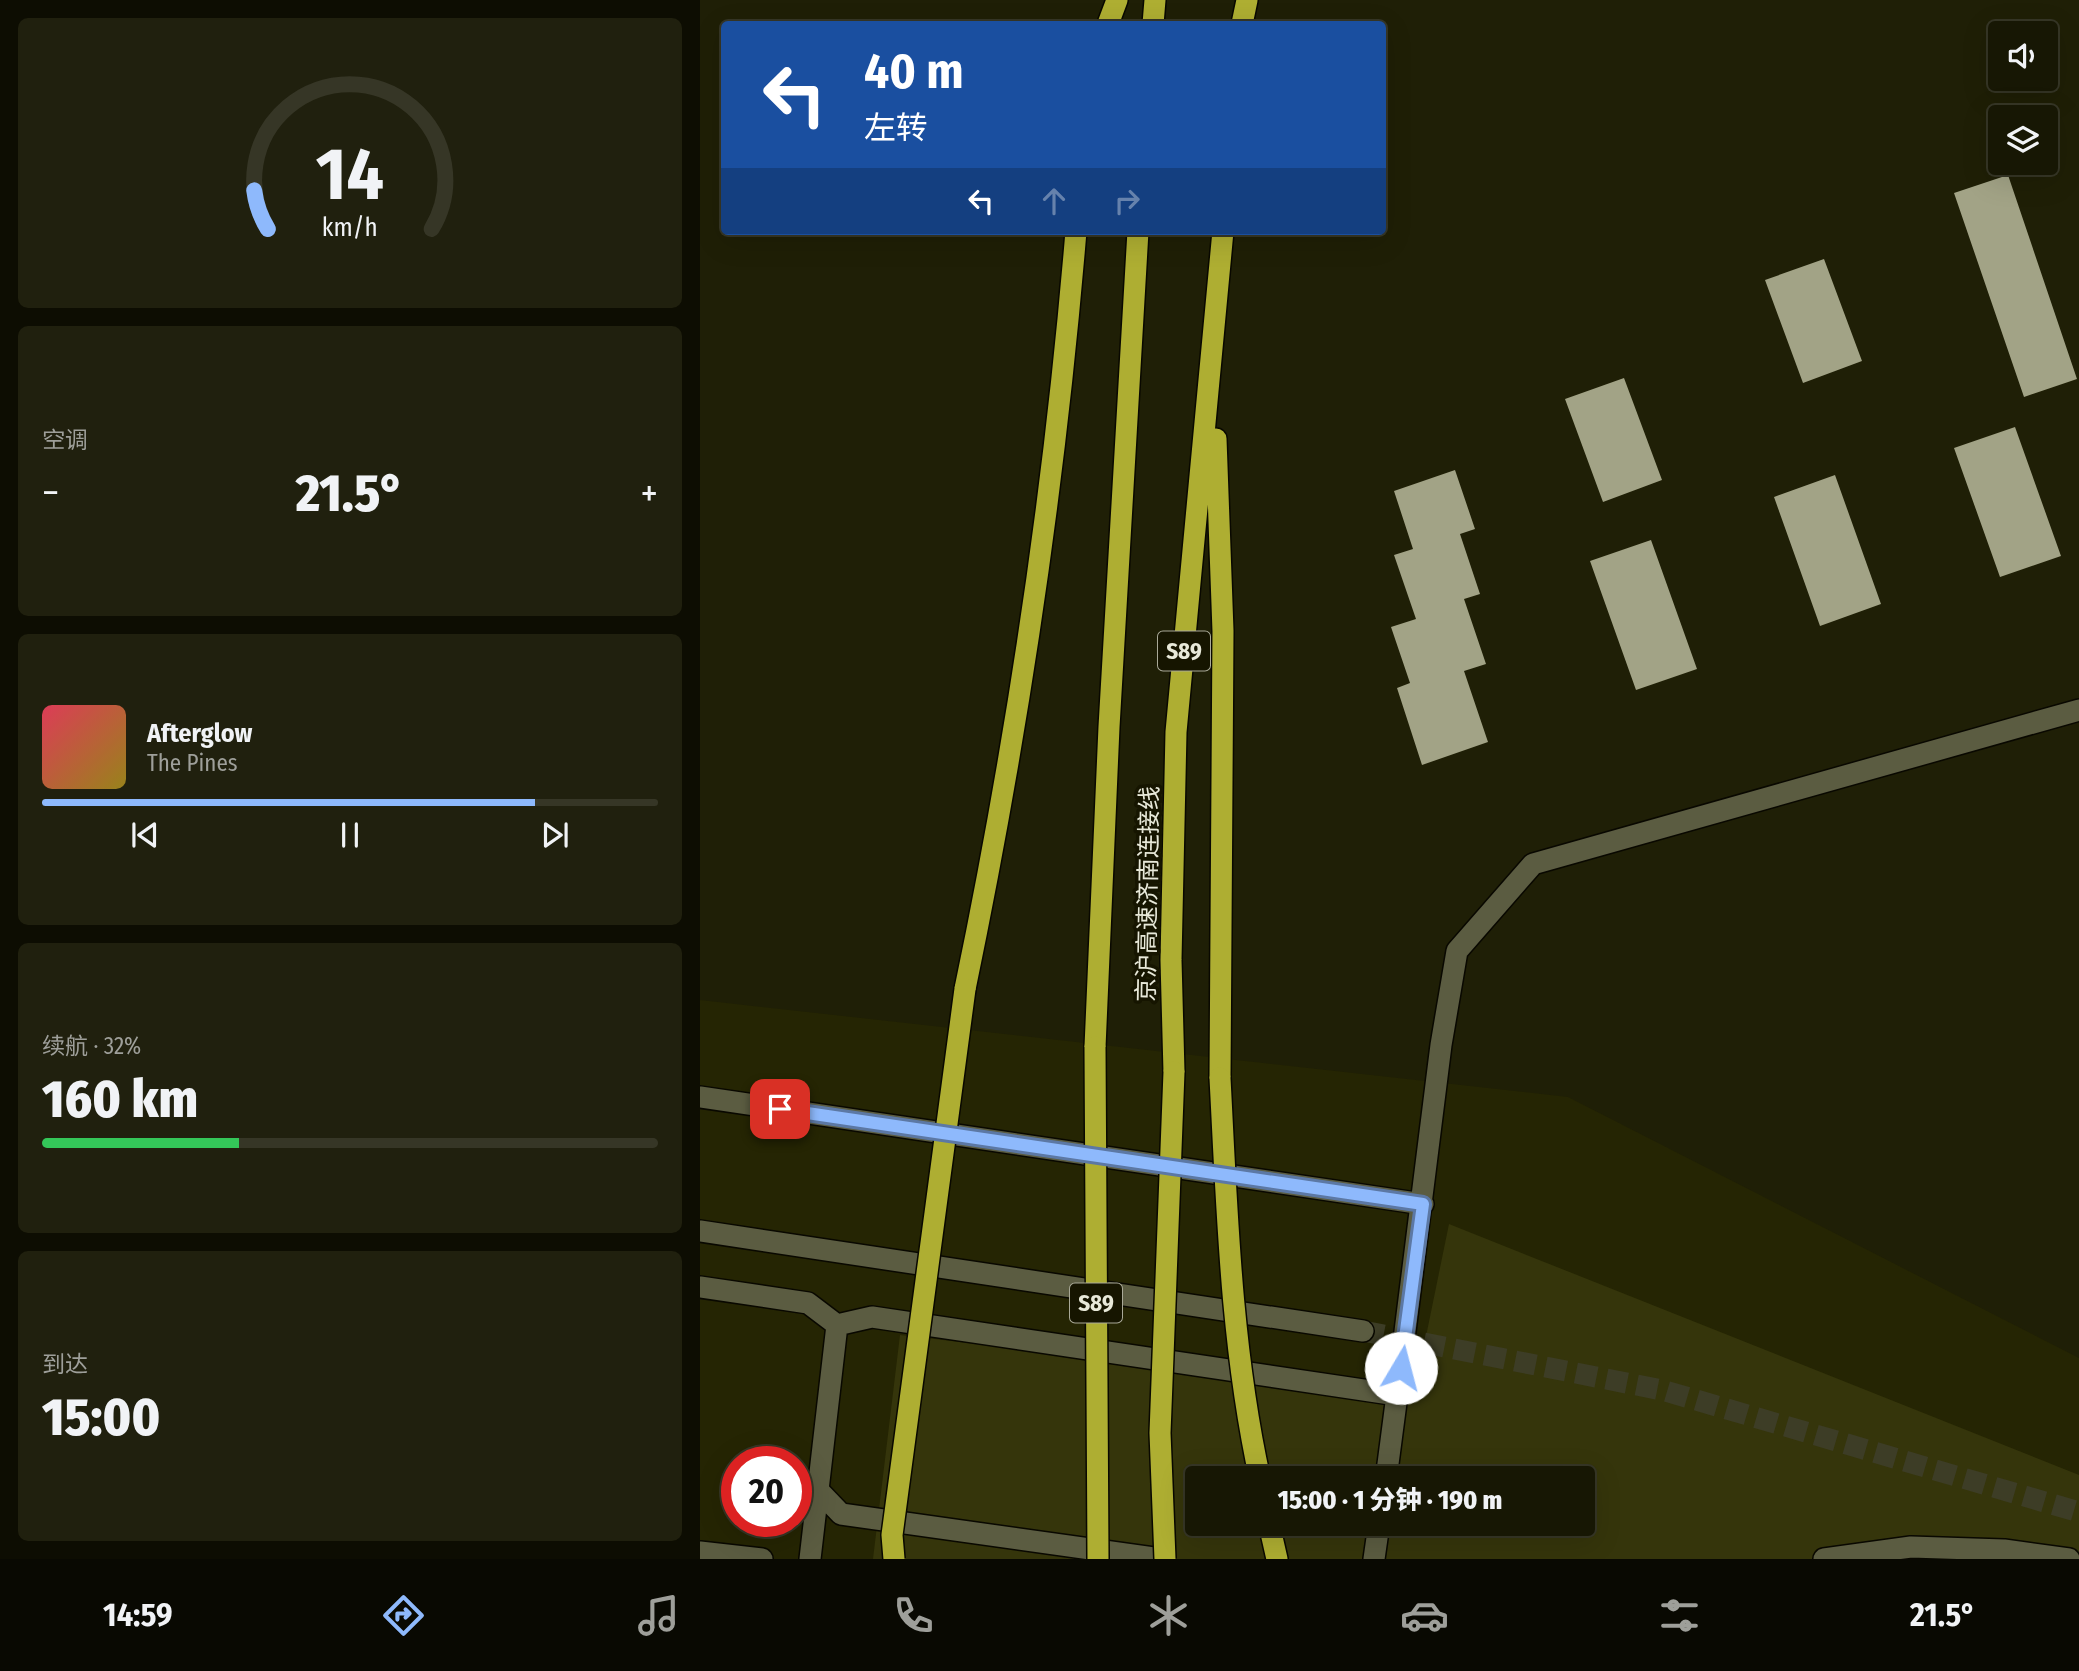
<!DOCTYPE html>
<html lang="zh">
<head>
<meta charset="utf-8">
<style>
	:root { --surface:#171704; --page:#20200e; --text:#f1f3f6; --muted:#9e9f9a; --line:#363626; --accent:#8eb9fc }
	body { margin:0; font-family:"Fira Sans Condensed","Noto Sans SC",sans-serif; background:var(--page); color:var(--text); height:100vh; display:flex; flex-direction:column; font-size:26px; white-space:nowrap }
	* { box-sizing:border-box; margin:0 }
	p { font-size:23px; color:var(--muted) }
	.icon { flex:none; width:38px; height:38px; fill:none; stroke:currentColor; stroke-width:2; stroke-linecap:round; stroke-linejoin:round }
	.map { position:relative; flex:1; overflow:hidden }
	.drawer { display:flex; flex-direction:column; gap:18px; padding:18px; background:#0d0d02; width:700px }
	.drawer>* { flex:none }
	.banner { position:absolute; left:21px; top:21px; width:665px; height:214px; border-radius:7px; box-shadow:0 7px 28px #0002,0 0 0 2px var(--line); background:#1a4fa0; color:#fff; overflow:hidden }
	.tools { position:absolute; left:1288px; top:21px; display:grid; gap:14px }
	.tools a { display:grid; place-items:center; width:70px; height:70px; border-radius:7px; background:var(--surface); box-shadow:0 7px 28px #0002,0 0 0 2px var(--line); font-size:35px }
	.speed { position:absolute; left:21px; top:1446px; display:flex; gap:14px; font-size:35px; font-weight:700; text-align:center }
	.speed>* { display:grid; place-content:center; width:91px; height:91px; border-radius:50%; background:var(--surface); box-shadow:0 7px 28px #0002,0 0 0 2px var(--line); line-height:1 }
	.speed .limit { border:10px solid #d22; background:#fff; color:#111 }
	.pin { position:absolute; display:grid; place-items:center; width:60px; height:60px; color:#fff; margin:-30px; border-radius:14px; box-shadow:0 4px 10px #0006 }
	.me { position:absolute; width:77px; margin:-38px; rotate:8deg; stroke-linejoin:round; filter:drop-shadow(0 0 5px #0008) }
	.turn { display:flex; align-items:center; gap:24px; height:147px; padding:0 28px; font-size:32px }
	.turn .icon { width:91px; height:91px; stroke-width:2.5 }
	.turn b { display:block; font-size:49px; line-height:60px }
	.lanes { display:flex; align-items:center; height:66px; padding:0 28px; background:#0003; justify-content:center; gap:35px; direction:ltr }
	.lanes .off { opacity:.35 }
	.big { font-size:52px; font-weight:800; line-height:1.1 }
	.drawer .widget { flex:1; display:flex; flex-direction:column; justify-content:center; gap:10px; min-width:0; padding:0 24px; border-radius:10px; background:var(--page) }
	.drawer .dial { align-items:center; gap:0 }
	.dial svg { height:182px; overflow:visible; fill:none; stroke:var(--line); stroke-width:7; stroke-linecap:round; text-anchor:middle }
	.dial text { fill:var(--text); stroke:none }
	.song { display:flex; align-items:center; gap:21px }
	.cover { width:84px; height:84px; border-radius:10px; background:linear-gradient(135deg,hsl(350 70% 55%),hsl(50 70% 35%)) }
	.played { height:7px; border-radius:4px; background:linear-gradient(90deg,var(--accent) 80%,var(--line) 80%) }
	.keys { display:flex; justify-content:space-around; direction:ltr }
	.heat { display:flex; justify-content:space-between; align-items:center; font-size:38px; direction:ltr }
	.charge { height:10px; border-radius:5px; background:linear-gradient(90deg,#34c759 32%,var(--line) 0) }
	.trip { position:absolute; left:485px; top:1466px; width:410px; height:70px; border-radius:7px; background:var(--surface); box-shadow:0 7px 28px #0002,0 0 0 2px var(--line); font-weight:800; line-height:70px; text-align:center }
	.menu { display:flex; height:112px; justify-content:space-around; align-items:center; background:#090902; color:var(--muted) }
	.menu .icon { width:49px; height:49px }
	.menu .active { color:var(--accent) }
	.menu b { font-size:32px; color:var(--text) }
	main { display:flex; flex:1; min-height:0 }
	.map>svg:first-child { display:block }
</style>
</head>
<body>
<main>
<section class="drawer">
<div class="widget dial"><svg viewBox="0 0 100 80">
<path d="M14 69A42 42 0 1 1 86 69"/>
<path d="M14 69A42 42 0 0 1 8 52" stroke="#8eb9fc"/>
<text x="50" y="56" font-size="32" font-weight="700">14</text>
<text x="50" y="72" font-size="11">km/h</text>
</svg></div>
<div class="widget"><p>空调</p>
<div class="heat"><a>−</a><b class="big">21.5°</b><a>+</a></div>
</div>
<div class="widget">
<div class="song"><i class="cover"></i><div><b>Afterglow</b><p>The Pines</p></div></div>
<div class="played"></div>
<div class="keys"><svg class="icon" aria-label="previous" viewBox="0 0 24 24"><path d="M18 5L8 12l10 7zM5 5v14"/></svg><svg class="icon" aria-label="pause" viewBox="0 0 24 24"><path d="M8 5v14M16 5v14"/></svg><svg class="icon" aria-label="next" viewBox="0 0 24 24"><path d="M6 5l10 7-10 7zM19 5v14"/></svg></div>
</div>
<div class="widget"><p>续航 · 32%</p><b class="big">160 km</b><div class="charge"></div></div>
<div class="widget"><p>到达</p><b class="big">15:00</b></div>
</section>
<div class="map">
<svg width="1379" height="1559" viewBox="0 0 1379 1559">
	<rect width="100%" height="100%" fill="#1f1f06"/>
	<path fill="#252503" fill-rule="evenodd" d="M0,1000L868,1097L1379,1358V1559H0ZM37,1461H96V1521H37ZM497,1479H882V1524H497Z"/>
	<path fill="#35350b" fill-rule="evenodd" d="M749,1224L1379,1475V1559H173L200,1335L714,1395ZM497,1479H882V1524H497Z"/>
	<path fill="#a2a386" d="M1308,175L1377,379L1324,397L1254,193Z
		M1124,259L1162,361L1103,383L1065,280Z
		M924,378L962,480L903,502L865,399Z
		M1315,427L1361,556L1300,577L1254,448Z
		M755,470L775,529L760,534L780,594L764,599L786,664L764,671L788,742L722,765L697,688L710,683L691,627L716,619L694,555L713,549L694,491Z
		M1135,475L1181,604L1120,626L1074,497Z
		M951,540L997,669L936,690L890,561Z"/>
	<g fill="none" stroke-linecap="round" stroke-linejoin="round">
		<path stroke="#3d3d26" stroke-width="21" stroke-dasharray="21 10" stroke-linecap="butt" d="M663,1331L962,1390L1379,1512"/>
		<defs>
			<path id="minor" d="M0,1097L723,1204
				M0,1231L663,1331
				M0,1287L108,1303L137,1325
				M697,1395L741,1045L757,951L833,864L1379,710
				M0,1552L62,1559
				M110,1559L118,1490
				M461,1559L141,1514L118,1490L137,1325L172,1317L697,1395L686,1479
				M674,1559L679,1524
				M1124,1559L1211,1547L1304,1550L1369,1559"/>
			<path id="highway" d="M408,24L417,0
				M453,24L455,0
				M542,24L547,0
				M516,439L523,631L520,1078
				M265,989C317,739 355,485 376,231
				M395,1047L409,727L438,231
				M474,1072L471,960L476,732L523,231
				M569,1524L577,1559"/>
		</defs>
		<use href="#minor" stroke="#090800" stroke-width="24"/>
		<use href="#highway" stroke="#090800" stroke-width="24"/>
		<use href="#minor" stroke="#5b5c41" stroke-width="21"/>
		<use href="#highway" stroke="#aeae32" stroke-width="21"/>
		<defs>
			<path id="highway-bridge" d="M395,1047L398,1559
				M520,1078C527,1211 531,1347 560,1479
				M194,1559L192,1535L265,989
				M465,1559L460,1433L474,1072"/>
		</defs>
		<use href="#highway-bridge" stroke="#090800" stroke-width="24" stroke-linecap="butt"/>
		<use href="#highway-bridge" stroke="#aeae32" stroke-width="21"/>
	</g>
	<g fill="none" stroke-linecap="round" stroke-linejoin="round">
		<defs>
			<path id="route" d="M80,1109L723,1204L701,1368"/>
		</defs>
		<use href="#route" stroke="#5c78a4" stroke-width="18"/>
		<use href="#route" stroke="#8eb9fc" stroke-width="12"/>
	</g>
	<g text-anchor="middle" stroke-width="7" stroke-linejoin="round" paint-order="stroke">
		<g fill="#161500" stroke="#a9a998" stroke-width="2">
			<rect x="458" y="631.5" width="52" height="39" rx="5"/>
			<rect x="370" y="1283.5" width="52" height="39" rx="5"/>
		</g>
		<g font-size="23" font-weight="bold" fill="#e8e9d9">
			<text x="484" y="659">S89</text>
			<text x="396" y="1311">S89</text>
		</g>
		<g font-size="24" fill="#e8e9d9" stroke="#161500">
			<text transform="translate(448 894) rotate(-89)" y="8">京沪高速济南连接线</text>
		</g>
	</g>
</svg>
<div class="tools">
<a><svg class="icon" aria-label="sound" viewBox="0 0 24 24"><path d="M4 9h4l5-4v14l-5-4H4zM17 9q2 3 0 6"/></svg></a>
<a><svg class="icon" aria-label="layers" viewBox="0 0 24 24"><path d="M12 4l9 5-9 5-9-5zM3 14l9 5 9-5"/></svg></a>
</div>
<div class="speed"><div class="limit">20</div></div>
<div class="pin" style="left:80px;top:1109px;background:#d93025"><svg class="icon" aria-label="arrive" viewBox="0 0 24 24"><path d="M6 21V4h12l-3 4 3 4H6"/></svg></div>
<svg class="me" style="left:701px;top:1368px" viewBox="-20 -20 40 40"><circle r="19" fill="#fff"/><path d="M0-13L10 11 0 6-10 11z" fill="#8eb9fc"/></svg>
<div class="trip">15:00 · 1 分钟 · 190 m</div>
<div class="banner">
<div class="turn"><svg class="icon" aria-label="left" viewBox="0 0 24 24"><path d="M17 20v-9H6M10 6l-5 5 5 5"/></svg><div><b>40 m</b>左转</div></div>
<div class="lanes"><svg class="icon" aria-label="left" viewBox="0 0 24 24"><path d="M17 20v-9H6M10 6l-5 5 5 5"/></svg><svg class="icon off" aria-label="ahead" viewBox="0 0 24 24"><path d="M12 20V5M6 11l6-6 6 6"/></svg><svg class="icon off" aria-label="right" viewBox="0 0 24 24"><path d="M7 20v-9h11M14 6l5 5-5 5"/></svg></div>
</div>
</div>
</main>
<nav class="menu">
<b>14:59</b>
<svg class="icon active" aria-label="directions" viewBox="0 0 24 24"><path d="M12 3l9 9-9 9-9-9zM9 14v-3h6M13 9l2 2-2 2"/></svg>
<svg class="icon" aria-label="music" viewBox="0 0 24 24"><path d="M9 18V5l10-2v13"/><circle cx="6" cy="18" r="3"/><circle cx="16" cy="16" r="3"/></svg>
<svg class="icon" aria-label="phone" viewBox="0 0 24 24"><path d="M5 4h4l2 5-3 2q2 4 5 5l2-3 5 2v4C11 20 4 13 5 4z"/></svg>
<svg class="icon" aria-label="climate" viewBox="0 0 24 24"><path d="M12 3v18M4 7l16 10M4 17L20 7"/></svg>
<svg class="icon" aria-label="car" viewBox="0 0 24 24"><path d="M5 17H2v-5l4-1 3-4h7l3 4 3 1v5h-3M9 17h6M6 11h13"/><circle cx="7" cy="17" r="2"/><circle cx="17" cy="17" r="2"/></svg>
<svg class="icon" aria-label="filters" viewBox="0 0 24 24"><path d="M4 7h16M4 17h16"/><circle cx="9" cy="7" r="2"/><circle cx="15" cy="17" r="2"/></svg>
<b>21.5°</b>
</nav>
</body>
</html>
